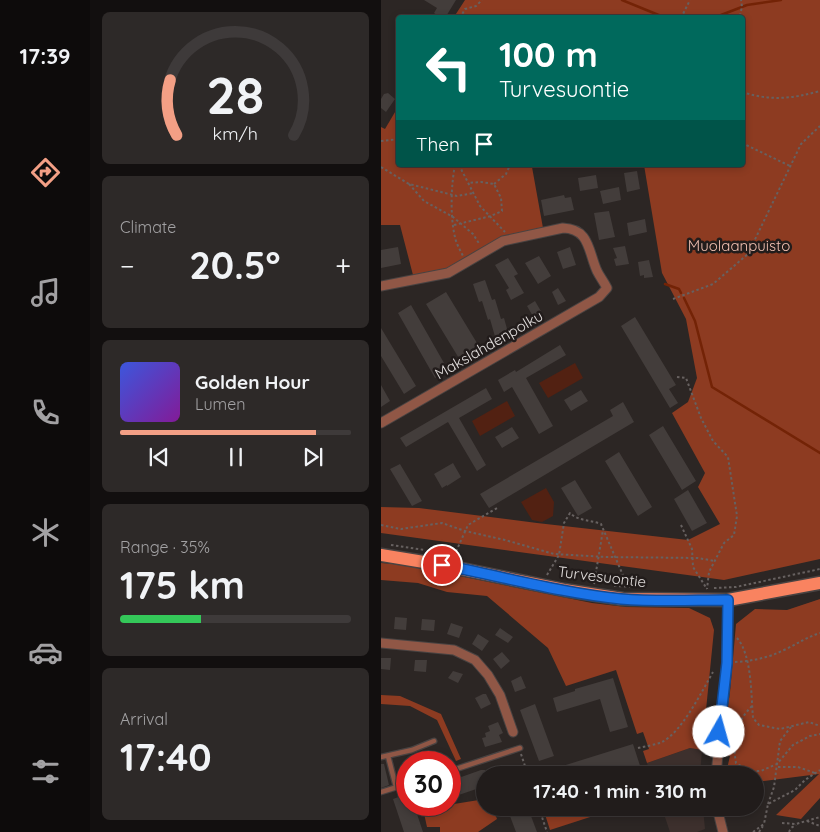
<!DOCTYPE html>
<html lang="en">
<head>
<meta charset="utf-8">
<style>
	:root { --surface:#211c1b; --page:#2d2928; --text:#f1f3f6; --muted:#a2a1a3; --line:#3e3a3a; --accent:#f39f85 }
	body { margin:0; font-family:Quicksand,sans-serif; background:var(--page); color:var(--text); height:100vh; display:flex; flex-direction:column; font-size:19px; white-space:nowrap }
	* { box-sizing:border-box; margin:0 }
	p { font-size:16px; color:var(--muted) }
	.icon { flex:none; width:28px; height:28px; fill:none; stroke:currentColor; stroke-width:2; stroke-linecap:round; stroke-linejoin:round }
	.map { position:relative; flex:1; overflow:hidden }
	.drawer { display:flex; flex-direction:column; gap:12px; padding:12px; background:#120f0f; width:291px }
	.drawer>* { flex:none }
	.top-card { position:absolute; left:15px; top:15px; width:349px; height:152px; border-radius:5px; box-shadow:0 2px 8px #0003,0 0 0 1px var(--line); background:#00695c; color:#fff; overflow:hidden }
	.speed { position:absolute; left:15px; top:751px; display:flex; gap:10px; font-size:25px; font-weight:700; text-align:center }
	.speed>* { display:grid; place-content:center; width:65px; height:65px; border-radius:50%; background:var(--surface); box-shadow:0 2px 8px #0003,0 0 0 1px var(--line); line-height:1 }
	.speed .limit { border:8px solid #d22; background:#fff; color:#111 }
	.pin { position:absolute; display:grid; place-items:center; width:42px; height:42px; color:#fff; margin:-21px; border:2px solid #fff; border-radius:50%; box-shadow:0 1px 5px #0007 }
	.me { position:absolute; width:55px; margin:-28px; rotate:7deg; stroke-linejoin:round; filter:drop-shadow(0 0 4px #0008) }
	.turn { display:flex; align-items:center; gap:18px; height:105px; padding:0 20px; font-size:22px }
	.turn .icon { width:65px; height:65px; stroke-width:2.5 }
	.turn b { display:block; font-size:35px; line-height:42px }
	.then { display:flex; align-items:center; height:48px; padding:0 20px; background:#0003; gap:10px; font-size:19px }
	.big { font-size:38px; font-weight:700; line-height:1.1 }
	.drawer .widget { flex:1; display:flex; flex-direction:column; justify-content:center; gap:8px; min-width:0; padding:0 18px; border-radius:8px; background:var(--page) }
	.drawer .dial { align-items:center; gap:0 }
	.dial svg { height:130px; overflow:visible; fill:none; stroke:var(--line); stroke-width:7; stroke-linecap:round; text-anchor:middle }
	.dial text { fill:var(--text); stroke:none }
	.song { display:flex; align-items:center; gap:15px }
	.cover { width:60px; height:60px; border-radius:8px; background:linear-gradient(135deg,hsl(230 70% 55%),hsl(290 70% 35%)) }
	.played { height:5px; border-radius:2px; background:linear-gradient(90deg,var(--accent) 85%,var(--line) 85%) }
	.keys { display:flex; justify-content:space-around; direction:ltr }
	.heat { display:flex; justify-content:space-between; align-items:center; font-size:28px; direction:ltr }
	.charge { height:8px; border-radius:4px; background:linear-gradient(90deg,#34c759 35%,var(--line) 0) }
	.trip { position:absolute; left:95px; top:766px; width:288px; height:50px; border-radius:25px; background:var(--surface); box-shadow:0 2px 8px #0003,0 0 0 1px var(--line); font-weight:700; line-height:50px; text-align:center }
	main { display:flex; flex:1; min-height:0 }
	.tab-bar { display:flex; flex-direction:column; width:90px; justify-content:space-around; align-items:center; background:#0d0b0b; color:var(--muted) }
	.tab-bar .icon { width:35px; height:35px }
	.tab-bar .current { color:var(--accent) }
	.tab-bar b { font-size:22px; color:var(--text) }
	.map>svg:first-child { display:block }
</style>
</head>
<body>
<main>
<nav class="tab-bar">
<b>17:39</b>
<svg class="icon current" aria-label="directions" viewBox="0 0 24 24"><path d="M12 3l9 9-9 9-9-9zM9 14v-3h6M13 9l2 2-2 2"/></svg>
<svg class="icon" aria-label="music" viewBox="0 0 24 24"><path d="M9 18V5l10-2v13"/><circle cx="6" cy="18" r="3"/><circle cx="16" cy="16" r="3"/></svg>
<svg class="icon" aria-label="phone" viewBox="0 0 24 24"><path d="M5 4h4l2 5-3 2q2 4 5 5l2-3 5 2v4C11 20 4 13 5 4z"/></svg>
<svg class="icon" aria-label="climate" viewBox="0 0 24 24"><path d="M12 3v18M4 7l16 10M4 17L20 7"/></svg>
<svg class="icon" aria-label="car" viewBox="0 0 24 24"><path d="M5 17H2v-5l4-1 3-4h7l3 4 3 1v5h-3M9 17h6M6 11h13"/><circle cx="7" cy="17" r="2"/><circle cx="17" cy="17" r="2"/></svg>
<svg class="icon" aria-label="filters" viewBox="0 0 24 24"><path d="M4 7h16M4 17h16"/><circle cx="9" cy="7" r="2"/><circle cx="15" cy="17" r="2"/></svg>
</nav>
<section class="drawer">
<div class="widget dial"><svg viewBox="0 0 100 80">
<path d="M14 69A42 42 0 1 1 86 69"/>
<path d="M14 69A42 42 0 0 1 10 35" stroke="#f39f85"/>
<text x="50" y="56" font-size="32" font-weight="700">28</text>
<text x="50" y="72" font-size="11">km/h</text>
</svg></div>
<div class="widget"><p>Climate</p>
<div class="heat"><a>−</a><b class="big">20.5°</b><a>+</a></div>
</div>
<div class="widget">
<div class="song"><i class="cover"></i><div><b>Golden Hour</b><p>Lumen</p></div></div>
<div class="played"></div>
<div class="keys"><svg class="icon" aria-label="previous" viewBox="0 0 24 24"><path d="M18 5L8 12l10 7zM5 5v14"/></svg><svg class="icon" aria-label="pause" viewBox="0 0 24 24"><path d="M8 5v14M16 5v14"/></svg><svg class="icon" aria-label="next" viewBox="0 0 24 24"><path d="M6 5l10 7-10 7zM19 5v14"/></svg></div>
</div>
<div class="widget"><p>Range · 35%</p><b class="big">175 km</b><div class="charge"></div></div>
<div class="widget"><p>Arrival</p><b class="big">17:40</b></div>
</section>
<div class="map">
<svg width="439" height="832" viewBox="0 0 439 832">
	<rect width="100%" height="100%" fill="#2c2624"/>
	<path fill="#3d302d" d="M309,748L321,750L319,775H270L266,763Z
		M281,808H322L324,829L316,832H289Z"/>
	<path fill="#522112" d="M194,363L202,378L167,398L158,383Z
		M126,401L134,416L99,436L91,421Z
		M165,488L173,502L172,516L161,522L151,520L140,502Z"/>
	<path fill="#8d3b21" d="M84,0H439V559L343,580L0,533V507L38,508L156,523L307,540L339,524L317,487L324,473L291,413L307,402L316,378L305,319L281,273L263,165H361V18L73,17Z
		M17,107L18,165H160L151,167L162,228L120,238L67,268L32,275L19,225H0V127L4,129Z
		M0,563L24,565L211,603L245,607L308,608L329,618L333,630L321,750L309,748L266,763L262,751L268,749L262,732L256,734L235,670L185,686L167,648L106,596L66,592L37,583L0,580Z
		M439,599V798L420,819L395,815L438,774L374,782V775H348L345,773L349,756L340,753L349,692L355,624L374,609L406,610Z
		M0,695L19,696L60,714L80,759L75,761L56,720L29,706L0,704Z
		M104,799V808H112L116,819L97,832H59V827H46L42,809Z
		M162,808H191L199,813L219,808H237L169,830Z"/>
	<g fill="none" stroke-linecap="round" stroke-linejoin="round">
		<path stroke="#732306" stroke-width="2.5" d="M241,0L285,18
			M323,18L340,15L366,5L400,0
			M284,284L298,289L300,293
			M303,298L314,321L331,387L439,453"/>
	</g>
	<path fill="#433d3b" d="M43,0H75L64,18H60L53,13L56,8Z
		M7,93L14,99L5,112L0,108V99L3,94Z
		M256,171L259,189L246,192L243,173Z
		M215,175L217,188L199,191L197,178Z
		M238,187L240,200L222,204L219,191Z
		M183,195L184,198L190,197L193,210L163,216L160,200Z
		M228,211L234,237L218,240L213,213Z
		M264,219L266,232L248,236L246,223Z
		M244,246L248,264L235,266L233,259L236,258L232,248Z
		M17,247L20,264L0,268V250Z
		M189,247L195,265L182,269L176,252Z
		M158,256L170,276L157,284L144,263Z
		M127,258L137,274L133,276L143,293L130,300L125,290L128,288L114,265Z
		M268,260L272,277L263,278V275L259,276L257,262Z
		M104,280L111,300L114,299L120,319L123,318L128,336L115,340L109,319L107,320L101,301L98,302L92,284Z
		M177,288L185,301L177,305L171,292Z
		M65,292L99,348L79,360L45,304Z
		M154,301L161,313L153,318L146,306Z
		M30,305L67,370L54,378L17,313Z
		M254,317L295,385L288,389L297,403L289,408L240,326Z
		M0,328L35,386L23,394L0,356Z
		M179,345L185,355L145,378L172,426L158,434L131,387L123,392L117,380L134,370L135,372Z
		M0,385L9,401L0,407Z
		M105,388L111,399L78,418L105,465L96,471L67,422L25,447L19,438Z
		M200,390L207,401L190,411L183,400Z
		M242,402L253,422L108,508L99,494L232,416L229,410Z
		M282,426L315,481L301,490L268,435Z
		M131,427L138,438L121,448L114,437Z
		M238,452L271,507L257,516L224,461Z
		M72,463L80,477L66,486V485L61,488L53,474Z
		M19,464L41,501L31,506L9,469Z
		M194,480L211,508L197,516L180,488Z
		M307,490L326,523L311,531L293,499Z
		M14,617L26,618L25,630L13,629Z
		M41,619L54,620L53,631L40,630Z
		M70,623L82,627L78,638L66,634Z
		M119,628L132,637L127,643L114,635Z
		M97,634L108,641L101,651L91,644Z
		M121,652L129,661L120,669L112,659Z
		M0,658H10L9,670L0,669Z
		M34,660H46L45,672L33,671Z
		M72,671L82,674L77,683L67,678Z
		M140,676L145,688L134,692L130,681Z
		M232,678L247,727L229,732L219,699L176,712L172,698L194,691V689Z
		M102,694H105L110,704L100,709L94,698Z
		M154,704L173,756L158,761L139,710Z
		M117,722L122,733L118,735L121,742L104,747L101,738L105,737L104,733L109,731L107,726Z
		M252,744L262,775H252L248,765L215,775H174L172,769Z
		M0,764H3L8,785L0,788Z
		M302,766L305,775H281V774Z
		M100,770H104V786L69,798V781Z
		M26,794V805H33L42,832H23L12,799Z
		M126,808H147L156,832H135Z"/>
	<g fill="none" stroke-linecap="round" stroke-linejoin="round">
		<defs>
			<path id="service" d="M7,756L15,787
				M0,757L31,750L53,741
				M69,771L139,748
				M0,792L26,784"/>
			<path id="minor" d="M0,286L67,273L122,241L182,228C209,229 207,251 216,271C219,277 223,282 226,288L218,297L0,423
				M0,643L73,650L94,660L107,675L119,695L132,732
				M335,775L346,663L347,600
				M336,808L342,832"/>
			<path id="primary" d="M0,555L61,565L183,590L242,599L347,600L439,583"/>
		</defs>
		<use href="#service" stroke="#494342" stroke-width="7"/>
		<use href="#minor" stroke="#494342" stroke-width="11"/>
		<use href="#primary" stroke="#494342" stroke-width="15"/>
		<path stroke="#676160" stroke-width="2" stroke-dasharray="2.5 2.5" stroke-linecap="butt" d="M79,18L84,9L95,6L101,0
			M300,18L309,0
			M354,18L359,15L361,7L360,0
			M361,92C390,101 410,99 439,91
			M0,141L18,139
			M361,143L409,166
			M74,165C70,185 69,217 74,237C75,243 79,250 82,256
			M78,165L99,206L124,232
			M0,167L28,184L76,196L93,193
			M28,184L43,201L72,217L92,234L99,245
			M113,184L125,174L129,165
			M73,225L110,216L121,211L120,198L113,184L100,182L87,183
			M292,299L332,284L367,254L420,144L439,126
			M296,377L305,378L320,418L332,441L347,457L356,516L353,535L343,543L328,572L326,589
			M0,525L20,529L61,523L84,531L124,540L173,554L225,557L317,558L334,561
			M300,525L311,549L312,567L326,589
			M10,545L44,550
			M73,556L87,525L118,507
			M166,575L178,555L183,523L189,513C197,521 210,520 220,524L247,587
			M213,584L222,530
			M233,586L258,587
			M333,588L355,587L439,569
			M356,638C371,655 370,695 372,718L378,725L399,729L428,722L439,726
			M354,662C371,661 387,658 403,650C416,644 426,637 439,633
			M371,706C354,723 351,740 355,763L368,771H380L396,764L412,745L429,736L439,734
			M257,748C265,746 274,745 281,742C301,732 321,691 332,672
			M140,754L147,775
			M397,767H417L434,773
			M387,804L393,787L399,741L410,727
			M158,808L166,832
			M426,821L439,826
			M401,823L415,824L439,817
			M372,832L383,824L387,804L414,790L424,780L439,770
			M378,832L382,826
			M408,832L410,828L415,825"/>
		<use href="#service" stroke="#905746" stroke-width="4.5"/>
		<use href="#minor" stroke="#905746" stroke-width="9"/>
		<use href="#primary" stroke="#f98360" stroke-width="12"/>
	</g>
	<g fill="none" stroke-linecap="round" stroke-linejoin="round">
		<defs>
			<path id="route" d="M61,565C120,576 180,593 240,599C276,602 312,600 347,600L346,663L338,732"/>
		</defs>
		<use href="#route" stroke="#114b97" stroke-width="12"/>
		<use href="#route" stroke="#1a73e8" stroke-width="9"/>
	</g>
	<g text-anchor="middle" stroke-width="5" stroke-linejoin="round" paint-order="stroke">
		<g font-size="15" fill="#f2c1b2" stroke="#221c1b">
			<text x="358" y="251">Muolaanpuisto</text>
		</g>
		<g font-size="15" fill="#e2dedd" stroke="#221c1b">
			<text transform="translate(108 345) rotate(-30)" y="5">Makslahdenpolku</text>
			<text transform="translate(221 577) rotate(7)" y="5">Turvesuontie</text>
		</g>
	</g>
</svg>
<div class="speed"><div class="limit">30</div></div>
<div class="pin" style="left:61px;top:565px;background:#d93025"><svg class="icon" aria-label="arrive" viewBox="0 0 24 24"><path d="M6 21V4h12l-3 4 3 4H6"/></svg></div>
<svg class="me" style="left:338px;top:732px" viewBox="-20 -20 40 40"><circle r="19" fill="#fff"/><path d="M0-13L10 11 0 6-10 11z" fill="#1a73e8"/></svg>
<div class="trip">17:40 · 1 min · 310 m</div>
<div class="top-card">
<div class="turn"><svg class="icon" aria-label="left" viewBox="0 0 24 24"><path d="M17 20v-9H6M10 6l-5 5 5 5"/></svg><div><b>100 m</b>Turvesuontie</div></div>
<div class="then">Then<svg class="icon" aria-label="arrive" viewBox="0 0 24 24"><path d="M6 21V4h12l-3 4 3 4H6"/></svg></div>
</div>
</div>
</main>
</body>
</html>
